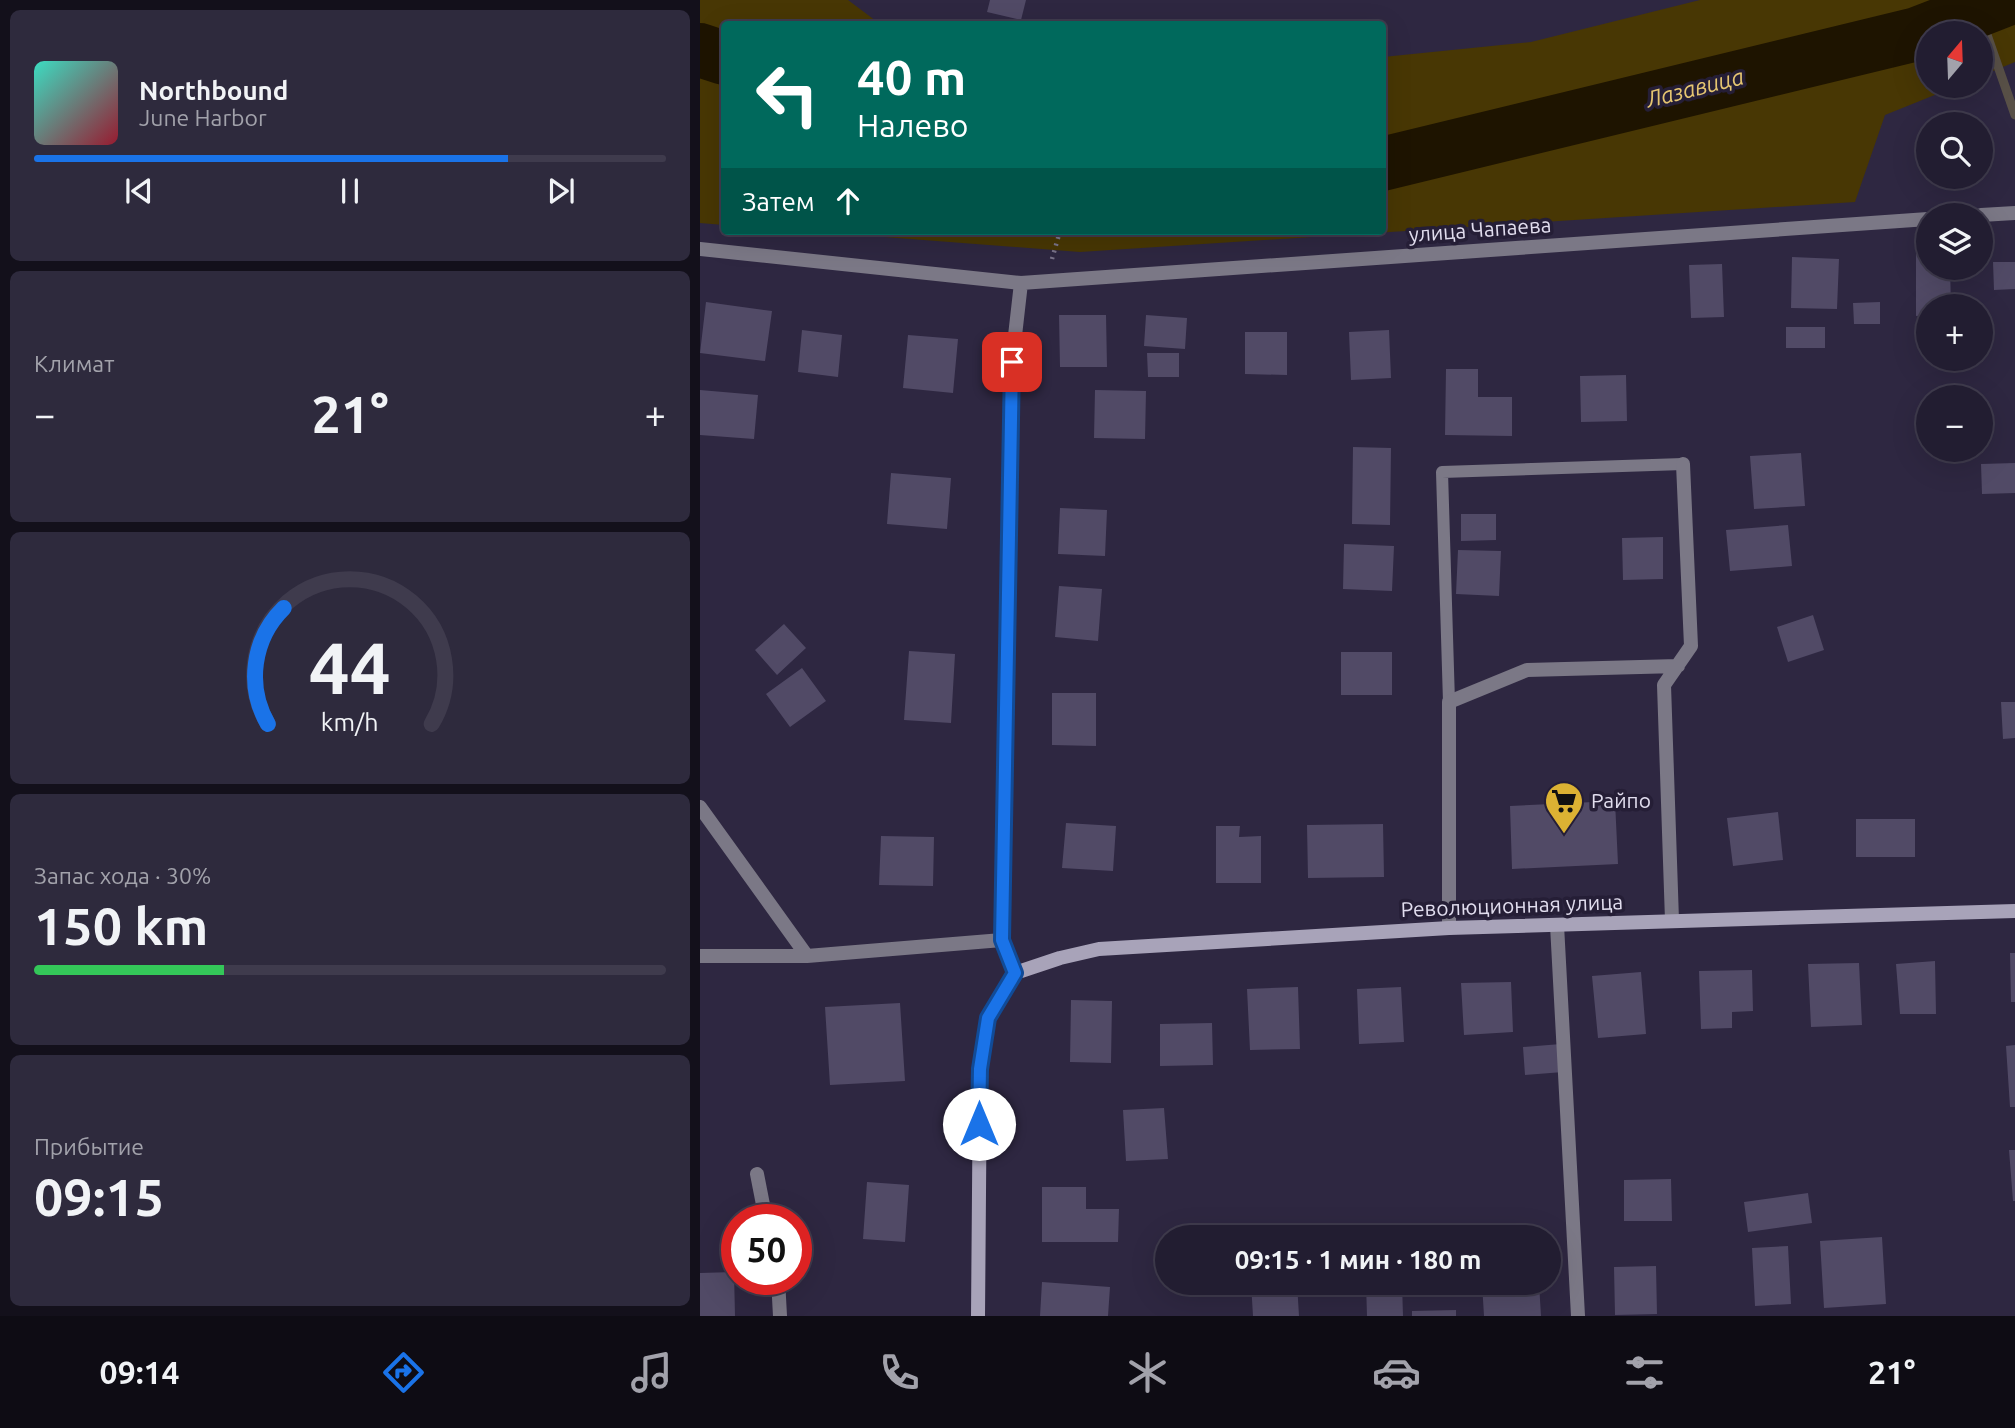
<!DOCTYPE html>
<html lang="ru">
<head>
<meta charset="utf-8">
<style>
	:root { --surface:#221d31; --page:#2e2a3d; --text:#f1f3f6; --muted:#a2a2ab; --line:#3f3b4d; --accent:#1a73e8 }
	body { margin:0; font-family:Ubuntu,sans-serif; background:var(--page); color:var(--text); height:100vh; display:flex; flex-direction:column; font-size:26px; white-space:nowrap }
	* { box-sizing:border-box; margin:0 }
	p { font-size:23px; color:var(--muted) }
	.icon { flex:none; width:38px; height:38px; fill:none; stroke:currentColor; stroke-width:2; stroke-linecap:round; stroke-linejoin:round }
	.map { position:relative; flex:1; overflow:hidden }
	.drawer { display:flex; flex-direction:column; gap:10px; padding:10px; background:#13101b; width:700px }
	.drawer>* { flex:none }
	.guide { position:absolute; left:21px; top:21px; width:665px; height:214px; border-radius:7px; box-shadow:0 7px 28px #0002,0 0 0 2px var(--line); background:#00695c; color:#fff; overflow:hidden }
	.needle { width:46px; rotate:19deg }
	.fabs { position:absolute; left:1216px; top:21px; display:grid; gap:14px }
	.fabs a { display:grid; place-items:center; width:77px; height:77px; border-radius:50%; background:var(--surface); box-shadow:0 7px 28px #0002,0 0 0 2px var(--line); font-size:35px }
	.speed { position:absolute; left:21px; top:1204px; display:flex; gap:14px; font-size:35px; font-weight:700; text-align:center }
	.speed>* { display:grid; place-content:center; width:91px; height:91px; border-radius:50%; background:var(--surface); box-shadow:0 7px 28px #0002,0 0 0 2px var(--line); line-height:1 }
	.speed .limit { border:10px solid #d22; background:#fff; color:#111 }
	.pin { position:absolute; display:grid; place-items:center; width:60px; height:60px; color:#fff; margin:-30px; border-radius:14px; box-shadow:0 4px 10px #0006 }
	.me { position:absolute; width:77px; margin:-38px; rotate:0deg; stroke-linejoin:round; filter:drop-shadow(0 0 5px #0008) }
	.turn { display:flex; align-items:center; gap:24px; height:147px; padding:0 21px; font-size:32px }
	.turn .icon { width:91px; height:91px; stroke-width:2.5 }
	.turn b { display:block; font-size:49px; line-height:60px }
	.then { display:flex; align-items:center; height:66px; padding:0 21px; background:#0003; gap:14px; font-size:26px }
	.big { font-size:52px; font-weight:600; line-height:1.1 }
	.drawer .widget { flex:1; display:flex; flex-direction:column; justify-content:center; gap:10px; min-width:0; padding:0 24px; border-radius:10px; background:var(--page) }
	.drawer .dial { align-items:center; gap:0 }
	.dial svg { height:182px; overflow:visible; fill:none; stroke:var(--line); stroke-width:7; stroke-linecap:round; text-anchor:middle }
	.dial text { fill:var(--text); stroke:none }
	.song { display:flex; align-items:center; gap:21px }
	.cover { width:84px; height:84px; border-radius:10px; background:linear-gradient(135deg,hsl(170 70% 55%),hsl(350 70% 35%)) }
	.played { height:7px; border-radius:4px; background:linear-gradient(90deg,var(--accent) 75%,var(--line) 75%) }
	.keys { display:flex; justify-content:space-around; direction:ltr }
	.heat { display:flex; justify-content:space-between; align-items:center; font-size:38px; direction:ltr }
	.charge { height:10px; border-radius:5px; background:linear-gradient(90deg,#34c759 30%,var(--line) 0) }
	.trip { position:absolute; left:455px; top:1225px; width:406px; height:70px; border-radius:35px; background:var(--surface); box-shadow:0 7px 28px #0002,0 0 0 2px var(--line); font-weight:600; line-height:70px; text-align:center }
	.tab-bar { display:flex; height:112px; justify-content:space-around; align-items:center; background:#0e0c14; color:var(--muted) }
	.tab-bar .icon { width:49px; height:49px }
	.tab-bar .active { color:var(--accent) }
	.tab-bar b { font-size:32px; color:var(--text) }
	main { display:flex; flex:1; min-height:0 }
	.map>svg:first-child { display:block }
</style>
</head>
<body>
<main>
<section class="drawer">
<div class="widget">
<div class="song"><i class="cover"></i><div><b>Northbound</b><p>June Harbor</p></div></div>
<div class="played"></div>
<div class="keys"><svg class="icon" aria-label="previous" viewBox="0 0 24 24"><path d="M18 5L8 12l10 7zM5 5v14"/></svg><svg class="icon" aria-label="pause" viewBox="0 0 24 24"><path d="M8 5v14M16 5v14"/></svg><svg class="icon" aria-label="next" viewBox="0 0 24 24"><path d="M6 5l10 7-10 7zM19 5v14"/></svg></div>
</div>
<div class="widget"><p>Климат</p>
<div class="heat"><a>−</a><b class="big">21°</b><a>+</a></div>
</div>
<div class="widget dial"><svg viewBox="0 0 100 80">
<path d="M14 69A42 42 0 1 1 86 69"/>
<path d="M14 69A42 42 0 0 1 21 18" stroke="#1a73e8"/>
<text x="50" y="56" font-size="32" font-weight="700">44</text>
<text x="50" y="72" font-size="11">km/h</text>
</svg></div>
<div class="widget"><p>Запас хода · 30%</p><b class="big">150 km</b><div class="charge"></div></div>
<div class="widget"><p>Прибытие</p><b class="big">09:15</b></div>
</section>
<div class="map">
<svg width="1315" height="1316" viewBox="0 0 1315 1316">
	<rect width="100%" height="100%" fill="#2e2741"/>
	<path fill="#483704" d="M0,0H148L180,24H24V225L0,223Z
		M1000,0H1315V62L1281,76V33H1228V86H1257L1185,115L1155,202L380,252L106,231H682L683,57L831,42Z"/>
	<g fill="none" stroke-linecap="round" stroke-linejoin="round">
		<path stroke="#585047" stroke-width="9" d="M1278,9L1315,115"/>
		<path stroke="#1e1400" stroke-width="54" d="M0,50L24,58
			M682,164L1217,34L1304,0"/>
	</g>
	<path fill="#514a66" d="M290,0H326L321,20L287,12Z
		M1216,254H1228V268H1250L1251,306H1228V315L1216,316Z
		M1092,257L1139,259L1137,309L1091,308Z
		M1293,262H1315V289L1294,290Z
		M1022,264L1024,317L991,318L989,265Z
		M6,302L72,311L65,361L0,353Z
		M1180,302V324H1154L1153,303Z
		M359,315H406L407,367H360Z
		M446,315L487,318L485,349L444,346Z
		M1086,327H1125V348H1086Z
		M102,330L142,335L138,377L98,372Z
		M689,330L691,378L651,380L649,332Z
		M545,332H587V375L545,374Z
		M208,335L258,339L253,393L203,388Z
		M447,353H479V377H448Z
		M746,369H778V397H812V436L745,435Z
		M926,375L927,421L881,422L880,376Z
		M0,390L58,395L54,439L0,435Z
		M395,390L446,391L445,439L394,438Z
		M653,447L691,448L690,525L652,524Z
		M1101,453L1105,506L1054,509L1050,456Z
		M1315,463V493L1282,494L1281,464Z
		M191,473L251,478L247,529L187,524Z
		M360,508L407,510L405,556L358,554Z
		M761,514H796V540L761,541Z
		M1088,525L1092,566L1030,571L1026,530Z
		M963,537V579L923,580L922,538Z
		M644,544L694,546L692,591L643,589Z
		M758,550L801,551L799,596L756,594Z
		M359,586L402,589L398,641L355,637Z
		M1113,615L1124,650L1088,662L1077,627Z
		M84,624L106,648L77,675L55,650Z
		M209,651L255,654L251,723L204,720Z
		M641,652H692V695H641Z
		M102,668L126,701L90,727L66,694Z
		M352,693H396V746L352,745Z
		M1301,702H1315V738L1303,739Z
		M915,801L918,864L812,869L810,806Z
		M1078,812L1083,860L1033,866L1027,818Z
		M1156,819H1215V857H1156Z
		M366,823L416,826L413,871L362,868Z
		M683,824L684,877L608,878L607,825Z
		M516,826H540L539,837L561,836V883H516Z
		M181,836L234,837L233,886L179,885Z
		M1310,953H1315V1002H1311Z
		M1235,961L1236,1014H1200L1196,964Z
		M1159,963L1162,1025L1111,1027L1108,964Z
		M1052,970L1053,1011L1032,1012V1028L1001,1029L999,971Z
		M941,972L946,1034L898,1038L892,976Z
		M811,982L813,1032L764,1035L761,983Z
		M598,987L600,1049L550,1050L547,989Z
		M701,987L704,1042L659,1044L657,989Z
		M371,1000L412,1001L411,1063L370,1062Z
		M200,1003L205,1081L130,1085L125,1007Z
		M512,1023L513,1065L460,1066V1024Z
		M861,1044L863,1072L825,1075L823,1047Z
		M1315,1045V1107H1310L1306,1046Z
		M464,1108L468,1159L426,1161L423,1110Z
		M1309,1150H1315V1201H1313Z
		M971,1179L972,1221H924V1180Z
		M167,1182L209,1185L205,1242L163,1239Z
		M342,1187H386V1209H419L418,1242H342Z
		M1108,1193L1112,1223L1048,1232L1044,1202Z
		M1182,1237L1186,1304L1124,1308L1120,1241Z
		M1088,1246L1091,1304L1055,1306L1052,1248Z
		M956,1266L957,1314L915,1315L914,1267Z
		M34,1272L35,1316H0V1273Z
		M342,1282L410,1287L408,1316H340Z
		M551,1283H597L599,1316H553Z
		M666,1283H702L703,1316H667Z
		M782,1283H839L841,1316H784Z
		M756,1310V1316H712V1311Z"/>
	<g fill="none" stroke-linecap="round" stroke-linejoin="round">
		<path stroke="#797389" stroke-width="4.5" stroke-dasharray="2 5" stroke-linecap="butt" d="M352,259L360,231"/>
		<path stroke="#7b7886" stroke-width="12" d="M749,702L742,472L983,464"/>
		<path stroke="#7b7886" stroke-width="14" d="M1281,215L1315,213
			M0,249L321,283L1228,219
			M0,807L107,956
			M972,920L964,685L991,646L983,464
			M857,925L878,1316
			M749,928V702L827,670L978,666
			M302,940L312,362L321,283
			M0,956H107L302,940L315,973
			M57,1174L66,1220
			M78,1279L80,1316"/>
		<path stroke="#a8a3b9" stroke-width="14" d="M278,1316L280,1069L288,1018L315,973L360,958L399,949L749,928L1315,911"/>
	</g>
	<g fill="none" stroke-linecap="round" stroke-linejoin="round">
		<defs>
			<path id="route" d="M279,1124L280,1069L288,1018L315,973L302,940L312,362"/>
		</defs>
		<use href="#route" stroke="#114b97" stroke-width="18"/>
		<use href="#route" stroke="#1a73e8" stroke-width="12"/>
	</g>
	<defs>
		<symbol id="supermarket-pin" viewBox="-11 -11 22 30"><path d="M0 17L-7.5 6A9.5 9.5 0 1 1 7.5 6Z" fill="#dcb233" stroke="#251e36"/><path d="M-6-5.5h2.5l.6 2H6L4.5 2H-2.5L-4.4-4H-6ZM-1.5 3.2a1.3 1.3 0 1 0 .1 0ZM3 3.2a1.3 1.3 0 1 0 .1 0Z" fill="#111"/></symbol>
	</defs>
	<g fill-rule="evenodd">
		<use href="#supermarket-pin" x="842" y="779" width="44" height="60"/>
	</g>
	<g text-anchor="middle" stroke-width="7" stroke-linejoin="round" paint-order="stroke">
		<g font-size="21" fill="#e1ddee" stroke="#251e36">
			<text transform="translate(780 230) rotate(-4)" y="7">улица Чапаева</text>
			<text transform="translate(812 906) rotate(-2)" y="7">Революционная улица</text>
		</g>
		<g font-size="21" fill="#e1ddee" stroke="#251e36" text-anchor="start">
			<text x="891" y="808">Райпо</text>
		</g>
		<g font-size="23" font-style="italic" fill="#e5c571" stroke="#251e36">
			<text transform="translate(995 88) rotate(-14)" y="8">Лазавица</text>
		</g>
	</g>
</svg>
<div class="fabs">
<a><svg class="needle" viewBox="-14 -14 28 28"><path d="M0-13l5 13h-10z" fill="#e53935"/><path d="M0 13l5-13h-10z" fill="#a2a2ab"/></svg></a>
<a><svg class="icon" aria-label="search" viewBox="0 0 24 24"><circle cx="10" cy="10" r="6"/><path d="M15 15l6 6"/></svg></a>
<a><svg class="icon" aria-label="layers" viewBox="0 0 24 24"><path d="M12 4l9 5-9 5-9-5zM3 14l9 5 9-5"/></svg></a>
<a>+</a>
<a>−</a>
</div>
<div class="speed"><div class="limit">50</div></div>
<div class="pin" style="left:312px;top:362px;background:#d93025"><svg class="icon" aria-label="arrive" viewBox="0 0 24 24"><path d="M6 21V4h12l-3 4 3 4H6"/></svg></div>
<svg class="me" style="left:279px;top:1124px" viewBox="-20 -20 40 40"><circle r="19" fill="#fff"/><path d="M0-13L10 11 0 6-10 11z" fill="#1a73e8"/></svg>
<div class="trip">09:15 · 1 мин · 180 m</div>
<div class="guide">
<div class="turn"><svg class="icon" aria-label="left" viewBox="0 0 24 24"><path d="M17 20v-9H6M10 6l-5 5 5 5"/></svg><div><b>40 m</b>Налево</div></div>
<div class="then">Затем<svg class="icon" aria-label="ahead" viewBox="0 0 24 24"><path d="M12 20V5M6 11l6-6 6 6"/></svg></div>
</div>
</div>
</main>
<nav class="tab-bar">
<b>09:14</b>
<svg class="icon active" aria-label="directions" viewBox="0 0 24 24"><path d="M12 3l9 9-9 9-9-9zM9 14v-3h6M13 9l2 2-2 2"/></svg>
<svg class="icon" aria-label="music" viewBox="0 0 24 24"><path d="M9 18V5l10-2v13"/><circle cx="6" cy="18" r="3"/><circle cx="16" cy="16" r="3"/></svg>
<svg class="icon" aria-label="phone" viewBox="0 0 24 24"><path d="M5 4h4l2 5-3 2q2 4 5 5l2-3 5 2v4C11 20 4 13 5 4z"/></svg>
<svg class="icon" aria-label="climate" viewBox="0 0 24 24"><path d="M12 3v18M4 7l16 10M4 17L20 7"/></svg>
<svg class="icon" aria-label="car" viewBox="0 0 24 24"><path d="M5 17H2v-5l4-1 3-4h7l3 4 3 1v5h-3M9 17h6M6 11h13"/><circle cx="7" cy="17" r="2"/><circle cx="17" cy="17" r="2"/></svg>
<svg class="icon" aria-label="filters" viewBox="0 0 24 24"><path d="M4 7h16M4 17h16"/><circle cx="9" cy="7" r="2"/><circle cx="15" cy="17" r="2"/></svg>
<b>21°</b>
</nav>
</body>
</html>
